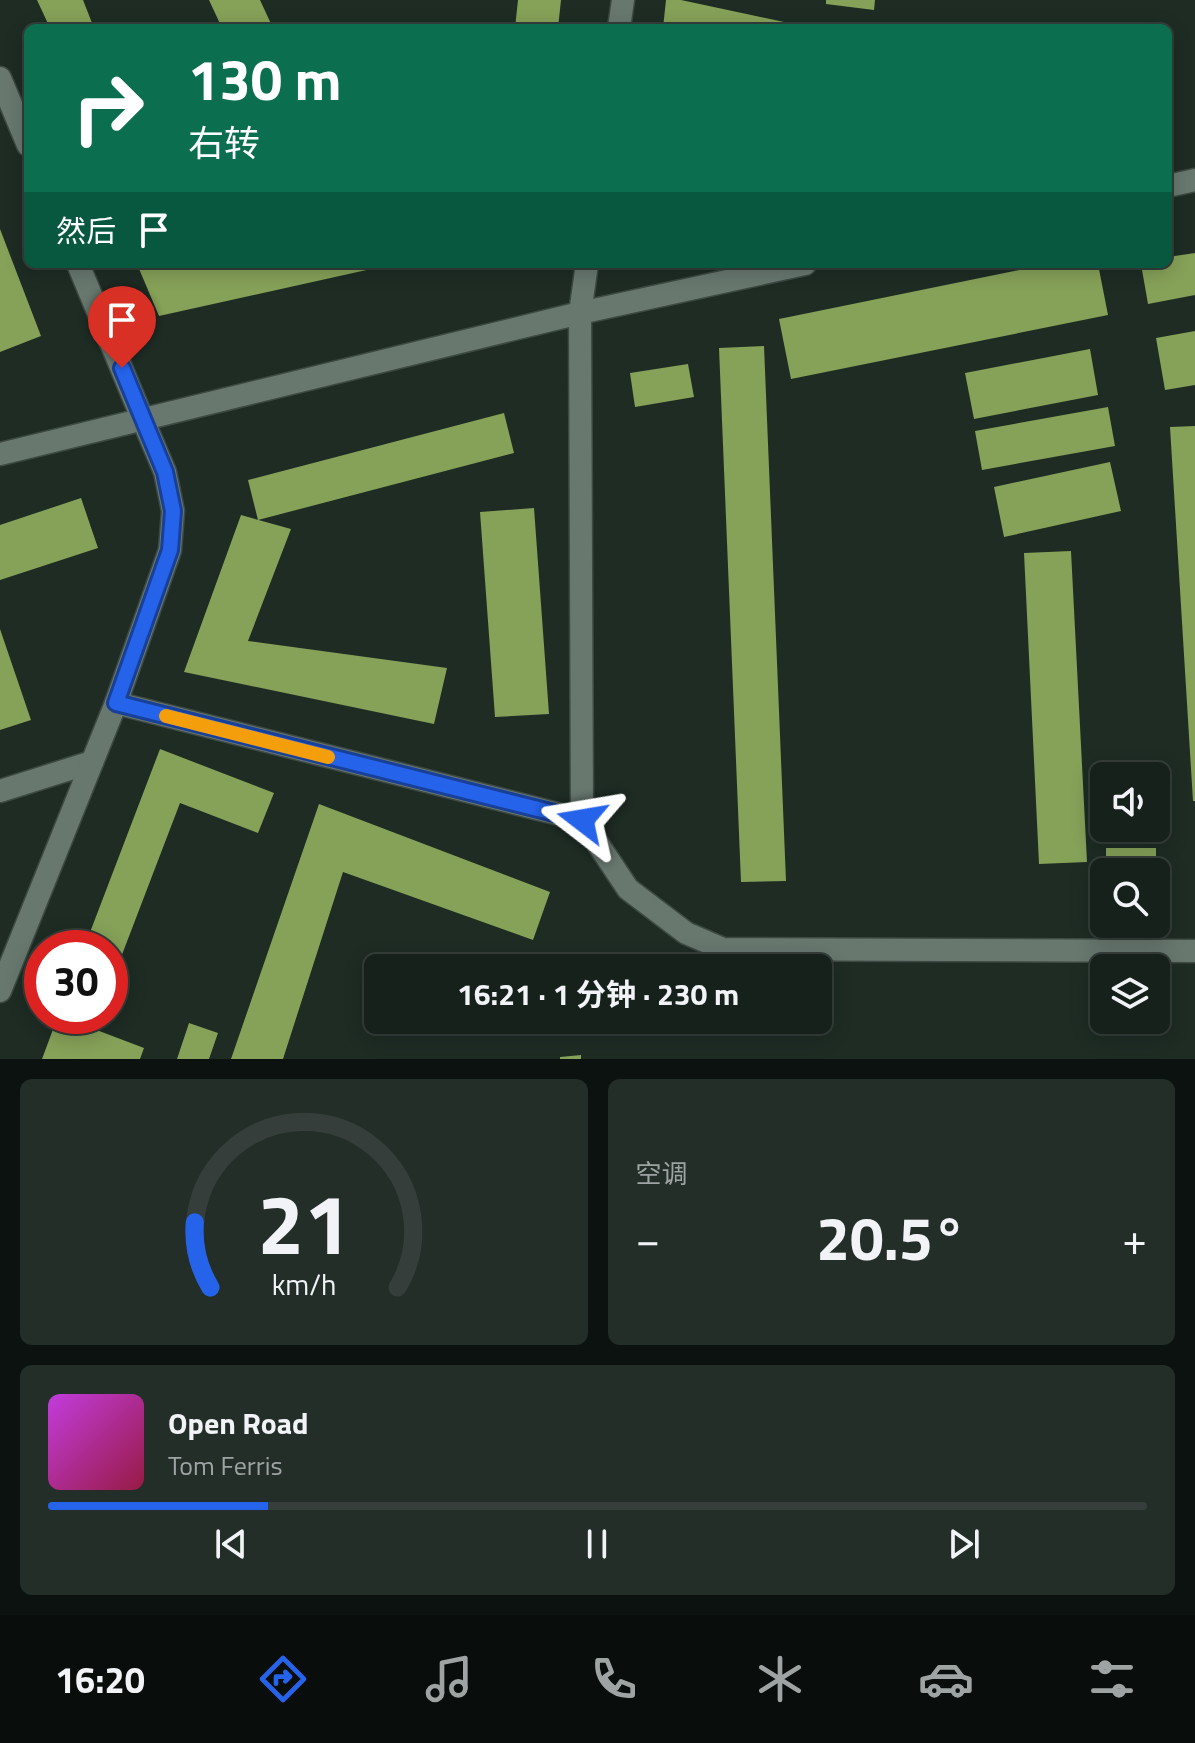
<!DOCTYPE html>
<html lang="zh">
<head>
<meta charset="utf-8">
<style>
	:root { --surface:#16211b; --page:#232e28; --text:#f1f3f6; --muted:#9ea3a3; --line:#353e3a; --accent:#2563eb }
	body { margin:0; font-family:"Titillium Web","Noto Sans SC",sans-serif; background:var(--page); color:var(--text); height:100vh; display:flex; flex-direction:column; font-size:30px; white-space:nowrap }
	* { box-sizing:border-box; margin:0 }
	p { font-size:26px; color:var(--muted) }
	.icon { flex:none; width:44px; height:44px; fill:none; stroke:currentColor; stroke-width:2; stroke-linecap:round; stroke-linejoin:round }
	.map { position:relative; height:1059px; overflow:hidden }
	.panel { display:flex; flex-direction:column; gap:20px; padding:20px; background:#0c120f; flex:1 }
	.panel>* { flex:none }
	.hud { position:absolute; left:24px; top:24px; width:1148px; height:244px; border-radius:12px; box-shadow:0 4px 20px #0003,0 0 0 2px var(--line); background:#0b6e4f; color:#fff; overflow:hidden }
	.buttons { position:absolute; left:1090px; top:762px; display:grid; gap:16px }
	.buttons a { display:grid; place-items:center; width:80px; height:80px; border-radius:12px; background:var(--surface); box-shadow:0 4px 20px #0003,0 0 0 2px var(--line); font-size:40px }
	.speed { position:absolute; left:24px; top:930px; display:flex; gap:16px; font-size:40px; font-weight:700; text-align:center }
	.speed>* { display:grid; place-content:center; width:104px; height:104px; border-radius:50%; background:var(--surface); box-shadow:0 4px 20px #0003,0 0 0 2px var(--line); line-height:1 }
	.speed .limit { border:12px solid #d22; background:#fff; color:#111 }
	.pin { position:absolute; display:grid; place-items:center; width:68px; height:68px; color:#fff; margin:-82px -34px; border-radius:50% 50% 50% 0; rotate:-45deg; box-shadow:0 0 8px #0007 }
	.pin .icon { rotate:45deg }
	.me { position:absolute; width:88px; margin:-44px; rotate:284deg; stroke-linejoin:round; filter:drop-shadow(0 0 6px #0008) }
	.turn { display:flex; align-items:center; gap:28px; height:168px; padding:0 32px; font-size:36px }
	.turn .icon { width:104px; height:104px; stroke-width:2.5 }
	.turn b { display:block; font-size:56px; line-height:68px }
	.then { display:flex; align-items:center; height:76px; padding:0 32px; background:#0003; gap:16px; font-size:30px }
	.big { font-size:60px; font-weight:700; line-height:1.1 }
	.panel .widget { flex:1; display:flex; flex-direction:column; justify-content:center; gap:12px; min-width:0; padding:0 28px; border-radius:12px; background:var(--page) }
	.panel .dial { align-items:center; gap:0 }
	.dial svg { height:208px; overflow:visible; fill:none; stroke:var(--line); stroke-width:7; stroke-linecap:round; text-anchor:middle }
	.dial text { fill:var(--text); stroke:none }
	.song { display:flex; align-items:center; gap:24px }
	.cover { width:96px; height:96px; border-radius:12px; background:linear-gradient(135deg,hsl(290 70% 55%),hsl(340 70% 35%)) }
	.played { height:8px; border-radius:4px; background:linear-gradient(90deg,var(--accent) 20%,var(--line) 20%) }
	.keys { display:flex; justify-content:space-around; direction:ltr }
	.heat { display:flex; justify-content:space-between; align-items:center; font-size:44px; direction:ltr }
	.panel .tiles { flex:1; display:grid; gap:20px; grid-template-columns:1fr 1fr }
	.widget:last-child { grid-column:span 2 }
	.trip { position:absolute; left:364px; top:954px; width:468px; height:80px; border-radius:12px; background:var(--surface); box-shadow:0 4px 20px #0003,0 0 0 2px var(--line); font-weight:700; line-height:80px; text-align:center }
	.dock { display:flex; height:128px; justify-content:space-around; align-items:center; background:#090d0b; color:var(--muted) }
	.dock .icon { width:56px; height:56px }
	.dock .active { color:var(--accent) }
	.dock b { font-size:36px; color:var(--text) }
	.map>svg:first-child { display:block }
</style>
</head>
<body>
<div class="map">
<svg width="1195" height="1059" viewBox="0 0 1195 1059">
	<rect width="100%" height="100%" fill="#1e2c24"/>
	<path fill="#86a158" d="M37,0H83L94,28H50Z
		M209,0H260L273,28H222Z
		M518,0H561L558,28H515Z
		M666,0H681L784,22L783,28H663Z
		M826,0H875L874,10L826,4Z
		M0,229L41,336L0,352Z
		M1195,253V295L1148,304L1141,264H1168V257Z
		M137,264H188L190,268L206,264L389,265L159,316Z
		M1049,264H1098L1108,315L791,379L779,319Z
		M1195,331V385L1165,390L1156,338Z
		M764,346L786,881L741,882L719,348Z
		M1090,349L1098,395L974,419L965,373Z
		M688,364L694,397L635,407L630,373Z
		M1108,407L1115,446L982,470L975,431Z
		M504,413L514,453L258,520L248,480Z
		M1195,426V801H1193L1170,427Z
		M1110,462L1121,511L1004,537L994,487Z
		M81,498L98,548L0,580V525Z
		M534,508L549,714L495,717L480,512Z
		M241,515L291,529L248,641L447,668L434,724L184,672Z
		M1071,551L1087,862L1039,864L1024,553Z
		M0,629L31,720L0,730Z
		M160,749L274,793L258,833L180,803L110,986V948H84Z
		M319,804L550,892L533,940L343,872L283,1059H231Z
		M1106,848H1156V872H1106Z
		M58,1016H99L94,1029L144,1048L140,1059H42Z
		M189,1023L218,1033L209,1059H177Z
		M581,1055V1059H560V1057Z"/>
	<g fill="none" stroke-linecap="round" stroke-linejoin="round">
		<defs>
			<path id="minor" d="M0,78L28,145
				M78,264L143,420
				M580,313L582,820L628,889L686,933L723,949L1195,951
				M116,703L582,820
				M0,791L92,762"/>
			<path id="tertiary" d="M619,28L623,0
				M1168,186L1195,180
				M580,313L587,264
				M0,454L580,313L805,264
				M0,991L116,703L170,550L173,511L165,472L143,420"/>
		</defs>
		<use href="#minor" stroke="#3d4942" stroke-width="25"/>
		<use href="#tertiary" stroke="#3d4942" stroke-width="25"/>
		<use href="#minor" stroke="#68786f" stroke-width="22"/>
		<use href="#tertiary" stroke="#68786f" stroke-width="22"/>
	</g>
	<g fill="none" stroke-linecap="round" stroke-linejoin="round">
		<defs>
			<path id="route" d="M122,368L165,472L173,511L170,550L116,703L582,820"/>
		</defs>
		<use href="#route" stroke="#184099" stroke-width="20"/>
		<use href="#route" stroke="#2563eb" stroke-width="14"/>
		<path stroke="#f59e0b" stroke-width="14" d="M166,716L328,757"/>
	</g>
</svg>
<div class="buttons">
<a><svg class="icon" aria-label="sound" viewBox="0 0 24 24"><path d="M4 9h4l5-4v14l-5-4H4zM17 9q2 3 0 6"/></svg></a>
<a><svg class="icon" aria-label="search" viewBox="0 0 24 24"><circle cx="10" cy="10" r="6"/><path d="M15 15l6 6"/></svg></a>
<a><svg class="icon" aria-label="layers" viewBox="0 0 24 24"><path d="M12 4l9 5-9 5-9-5zM3 14l9 5 9-5"/></svg></a>
</div>
<div class="speed"><div class="limit">30</div></div>
<div class="pin" style="left:122px;top:368px;background:#d93025"><svg class="icon" aria-label="arrive" viewBox="0 0 24 24"><path d="M6 21V4h12l-3 4 3 4H6"/></svg></div>
<svg class="me" style="left:582px;top:820px" viewBox="-20 -20 40 40"><path d="M0-17L14 15 0 8-14 15z" fill="#2563eb" stroke="#fff" stroke-width="4"/></svg>
<div class="trip">16:21 · 1 分钟 · 230 m</div>
<div class="hud">
<div class="turn"><svg class="icon" aria-label="right" viewBox="0 0 24 24"><path d="M7 20v-9h11M14 6l5 5-5 5"/></svg><div><b>130 m</b>右转</div></div>
<div class="then">然后<svg class="icon" aria-label="arrive" viewBox="0 0 24 24"><path d="M6 21V4h12l-3 4 3 4H6"/></svg></div>
</div>
</div>
<section class="panel">
<div class="tiles">
<div class="widget dial"><svg viewBox="0 0 100 80">
<path d="M14 69A42 42 0 1 1 86 69"/>
<path d="M14 69A42 42 0 0 1 8 44" stroke="#2563eb"/>
<text x="50" y="56" font-size="32" font-weight="700">21</text>
<text x="50" y="72" font-size="11">km/h</text>
</svg></div>
<div class="widget"><p>空调</p>
<div class="heat"><a>−</a><b class="big">20.5°</b><a>+</a></div>
</div>
<div class="widget">
<div class="song"><i class="cover"></i><div><b>Open Road</b><p>Tom Ferris</p></div></div>
<div class="played"></div>
<div class="keys"><svg class="icon" aria-label="previous" viewBox="0 0 24 24"><path d="M18 5L8 12l10 7zM5 5v14"/></svg><svg class="icon" aria-label="pause" viewBox="0 0 24 24"><path d="M8 5v14M16 5v14"/></svg><svg class="icon" aria-label="next" viewBox="0 0 24 24"><path d="M6 5l10 7-10 7zM19 5v14"/></svg></div>
</div>
</div>
</section>
<nav class="dock">
<b>16:20</b>
<svg class="icon active" aria-label="directions" viewBox="0 0 24 24"><path d="M12 3l9 9-9 9-9-9zM9 14v-3h6M13 9l2 2-2 2"/></svg>
<svg class="icon" aria-label="music" viewBox="0 0 24 24"><path d="M9 18V5l10-2v13"/><circle cx="6" cy="18" r="3"/><circle cx="16" cy="16" r="3"/></svg>
<svg class="icon" aria-label="phone" viewBox="0 0 24 24"><path d="M5 4h4l2 5-3 2q2 4 5 5l2-3 5 2v4C11 20 4 13 5 4z"/></svg>
<svg class="icon" aria-label="climate" viewBox="0 0 24 24"><path d="M12 3v18M4 7l16 10M4 17L20 7"/></svg>
<svg class="icon" aria-label="car" viewBox="0 0 24 24"><path d="M5 17H2v-5l4-1 3-4h7l3 4 3 1v5h-3M9 17h6M6 11h13"/><circle cx="7" cy="17" r="2"/><circle cx="17" cy="17" r="2"/></svg>
<svg class="icon" aria-label="filters" viewBox="0 0 24 24"><path d="M4 7h16M4 17h16"/><circle cx="9" cy="7" r="2"/><circle cx="15" cy="17" r="2"/></svg>
</nav>
</body>
</html>
